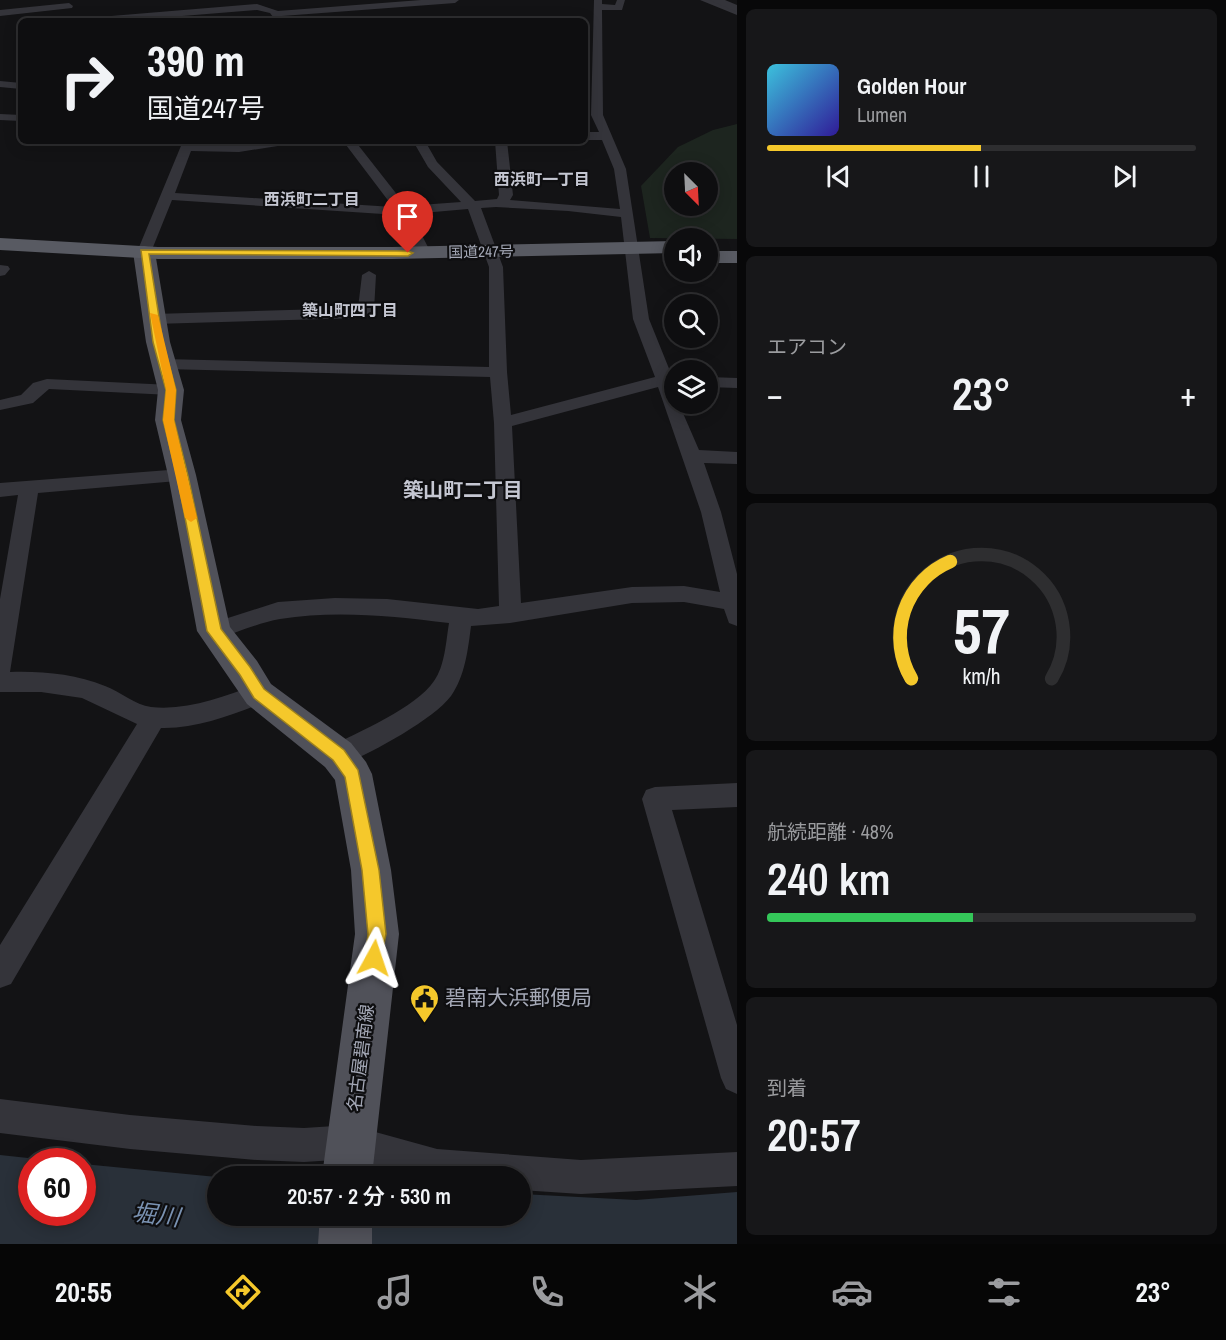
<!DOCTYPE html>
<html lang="ja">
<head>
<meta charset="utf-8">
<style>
	:root { --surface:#0e0e10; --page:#171719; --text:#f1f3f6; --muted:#9b9c9f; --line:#2e2e30; --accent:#f5c82b }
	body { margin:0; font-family:"Archivo Narrow","Noto Sans JP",sans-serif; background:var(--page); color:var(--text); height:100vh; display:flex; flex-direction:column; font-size:22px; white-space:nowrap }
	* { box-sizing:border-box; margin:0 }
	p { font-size:20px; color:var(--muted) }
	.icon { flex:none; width:33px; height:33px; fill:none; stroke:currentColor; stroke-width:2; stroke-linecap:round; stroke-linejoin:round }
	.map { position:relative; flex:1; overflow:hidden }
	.details { display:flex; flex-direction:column; gap:9px; padding:9px; background:#080809; width:489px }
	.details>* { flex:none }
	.guide { position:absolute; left:18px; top:18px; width:570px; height:126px; border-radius:9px; box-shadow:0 3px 15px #0003,0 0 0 2px var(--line); background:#0e0e10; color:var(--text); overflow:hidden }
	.needle { width:39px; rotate:156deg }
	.tools { position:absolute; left:664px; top:162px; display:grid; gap:12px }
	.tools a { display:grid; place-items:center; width:54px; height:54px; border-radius:50%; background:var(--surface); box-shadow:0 3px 15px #0003,0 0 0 2px var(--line); font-size:30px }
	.speed { position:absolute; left:18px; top:1148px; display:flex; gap:12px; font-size:30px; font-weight:700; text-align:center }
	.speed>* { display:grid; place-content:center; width:78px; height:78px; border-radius:50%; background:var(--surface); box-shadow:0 3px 15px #0003,0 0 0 2px var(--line); line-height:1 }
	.speed .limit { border:9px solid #d22; background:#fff; color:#111 }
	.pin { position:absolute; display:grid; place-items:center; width:51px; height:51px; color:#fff; margin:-62px -26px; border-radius:50% 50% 50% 0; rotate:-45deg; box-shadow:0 0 6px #0007 }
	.pin .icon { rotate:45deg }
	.me { position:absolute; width:66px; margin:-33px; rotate:5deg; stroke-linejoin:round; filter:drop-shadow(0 0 4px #0008) }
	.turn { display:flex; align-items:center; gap:21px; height:126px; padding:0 30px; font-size:27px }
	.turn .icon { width:78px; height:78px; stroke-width:2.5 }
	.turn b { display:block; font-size:42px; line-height:51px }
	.big { font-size:45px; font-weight:600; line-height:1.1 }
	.details .widget { flex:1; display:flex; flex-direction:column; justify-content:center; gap:9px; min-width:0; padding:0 21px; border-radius:9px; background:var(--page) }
	.details .dial { align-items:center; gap:0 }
	.dial svg { height:156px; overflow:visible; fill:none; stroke:var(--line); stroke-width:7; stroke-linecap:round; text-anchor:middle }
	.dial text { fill:var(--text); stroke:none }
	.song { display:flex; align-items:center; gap:18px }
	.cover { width:72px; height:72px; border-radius:9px; background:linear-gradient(135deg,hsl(190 70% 55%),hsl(250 70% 35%)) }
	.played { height:6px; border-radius:3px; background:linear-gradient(90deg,var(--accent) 50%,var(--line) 50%) }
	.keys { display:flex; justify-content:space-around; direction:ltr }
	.heat { display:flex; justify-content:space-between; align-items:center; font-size:33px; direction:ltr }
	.charge { height:9px; border-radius:4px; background:linear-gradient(90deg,#34c759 48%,var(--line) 0) }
	.trip { position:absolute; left:207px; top:1166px; width:324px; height:60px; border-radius:30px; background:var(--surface); box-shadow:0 3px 15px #0003,0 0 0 2px var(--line); font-weight:600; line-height:60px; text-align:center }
	.dock { display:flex; height:96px; justify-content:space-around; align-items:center; background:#060606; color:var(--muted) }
	.dock .icon { width:42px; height:42px }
	.dock .active { color:var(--accent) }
	.dock b { font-size:27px; color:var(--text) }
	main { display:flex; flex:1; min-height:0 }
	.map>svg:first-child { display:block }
</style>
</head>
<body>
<main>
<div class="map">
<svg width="737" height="1244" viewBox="0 0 737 1244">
	<rect width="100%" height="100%" fill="#131315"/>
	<path fill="#1d251f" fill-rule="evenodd" d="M737,124V239L650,238L641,186L678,147L713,130ZM675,172H708V206H675Z"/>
	<path fill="#293039" d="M0,1155L56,1161H32V1212H82L83,1164L217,1177L218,1215H520L521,1194L636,1200L737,1192V1244H0Z"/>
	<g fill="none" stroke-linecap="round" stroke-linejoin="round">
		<path fill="#34343a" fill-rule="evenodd" d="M421,0H459L455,3L282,16L286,21H276L270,13L257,10L121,21H82L87,18L257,4L278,11Z
			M594,0H602V4L615,5L617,0H625L622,10H602L603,115L626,169L649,319L672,376H675V404H679L699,450L737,452V464L704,463L721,512L737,574V626L729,623L724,609L684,602L632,603L510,623L471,626C468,650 465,676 451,696C433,720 367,756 338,766L329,763L325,755L329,747C358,732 416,708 434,681C445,666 446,641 449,623C392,616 336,610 280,619C258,623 235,633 214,640L206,637L203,631L206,625L278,602L335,598L387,599L478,609L499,606L494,423L490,377L164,369L156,364L164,359L489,367V267L468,209L411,214L431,253L424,257L417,253L398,215L172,200L151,252L144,256L137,252L183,141H195L194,144C226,144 258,141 290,141L284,145L239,152L191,151L175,193L393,207L343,141H355L406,206L461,202L428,167L413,141H425L437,162L475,201L497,199L499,195L495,141H507L513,195L510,200L620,209L614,169L602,140H585V132H599L591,115ZM496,207L568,211L621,217L633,319L655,377L511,415L507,372L503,267L481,208ZM658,387L701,512L720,592L684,586L632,587L521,603L512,426Z
			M700,0H712L737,9V15Z
			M69,3L73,6L72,8L0,16V10Z
			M0,81L21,83V89L0,87Z
			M0,114L21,115V121L0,120Z
			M0,265L8,266L10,269L5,275L0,276Z
			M369,271L376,275L374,310L361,318L154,324L146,319L154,314L358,308L362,275Z
			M708,377L737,378V388L708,387Z
			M47,379L171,385L177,386L180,390L177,394L171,395L49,389L33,403L0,410V400L21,395L33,383Z
			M182,469L189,470L192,475L189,480L38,493L10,672C42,671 75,674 105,686C121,692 135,705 151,707C189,711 224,696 259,684L268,687L271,694L268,701C234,714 198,729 161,728L11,984L0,988V945L137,724L82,698L41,692H0V599L18,495L0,497V483Z
			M737,783V807L672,810L737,1025V1094L726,1089L721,1078L642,799L646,790L655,787Z
			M0,1099L130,1115L257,1126L304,1128L350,1125L437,1149L581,1160L737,1152V1186L581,1194L520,1190V1176H411L350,1159L304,1162L257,1160L130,1149L0,1133Z"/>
		<path fill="#34343a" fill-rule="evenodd" d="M709,0H725L737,5V12Z"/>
		<path fill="#505159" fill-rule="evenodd" d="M144,246L151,248L155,252L170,342L184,390L181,420L196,475L230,627L257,661L271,684L351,743L366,762L372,774L391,870L399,934L372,1176H322L355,934L351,870L335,780L325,767L247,704L197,631L168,475L155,420L158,390L146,342L133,252L137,248Z
			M320,1215H372V1244H318Z"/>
		<path fill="#585a62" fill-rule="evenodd" d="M0,238L158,247H392L675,241V253L392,259H158L0,250Z
			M708,251H737V263H708Z"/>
	</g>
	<path fill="#f5c82b" stroke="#9f821c" stroke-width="1.5" d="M141,250L408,251L413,253L408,256L149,254L163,342L176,390L174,420L188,476L221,629L250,667L264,689L344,750L358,770L379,870L386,934L380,964L374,967L368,964L365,958L368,934L362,870L345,777L333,760L254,698L240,675L207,631L177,476L163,420L166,390L153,342Z"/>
	<path fill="#f59e0b" d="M150,313L158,315L176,390L174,420L197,518L191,522L185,518L163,420L166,390Z"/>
	<defs>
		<symbol id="civic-pin" viewBox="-11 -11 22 30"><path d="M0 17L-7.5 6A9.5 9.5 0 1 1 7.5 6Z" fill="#f5c82b" stroke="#0e0e10"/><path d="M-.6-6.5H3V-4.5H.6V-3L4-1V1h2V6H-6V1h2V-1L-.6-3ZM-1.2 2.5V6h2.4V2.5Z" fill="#111"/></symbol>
	</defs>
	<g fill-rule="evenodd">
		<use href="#civic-pin" x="408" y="982" width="33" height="45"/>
	</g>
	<g text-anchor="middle" stroke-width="4.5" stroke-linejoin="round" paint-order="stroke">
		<g font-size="15" fill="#a4a8b6" stroke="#0e0e10">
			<text transform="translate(481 252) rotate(-1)" y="5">国道247号</text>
		</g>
		<g font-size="16" font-weight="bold" fill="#c5c7d2" stroke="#0e0e10">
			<text x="542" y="185">西浜町一丁目</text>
			<text x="312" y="205">西浜町二丁目</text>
			<text x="350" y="316">築山町四丁目</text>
		</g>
		<g font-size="18" fill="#a4a8b6" stroke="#0e0e10">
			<text transform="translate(361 1058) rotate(-83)" y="6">名古屋碧南線</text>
		</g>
		<g font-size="20" font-weight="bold" fill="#c5c7d2" stroke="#0e0e10">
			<text x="463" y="497">築山町二丁目</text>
		</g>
		<g font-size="21" fill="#a4a8b6" stroke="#0e0e10" text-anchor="start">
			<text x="445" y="1005">碧南大浜郵便局</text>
		</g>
		<g font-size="24" font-style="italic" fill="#7a92b2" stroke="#0e0e10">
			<text transform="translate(156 1215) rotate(7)" y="8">堀川</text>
		</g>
	</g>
</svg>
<div class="tools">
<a><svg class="needle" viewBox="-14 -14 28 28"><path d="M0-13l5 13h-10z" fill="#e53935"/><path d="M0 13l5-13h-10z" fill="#9b9c9f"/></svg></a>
<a><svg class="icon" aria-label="sound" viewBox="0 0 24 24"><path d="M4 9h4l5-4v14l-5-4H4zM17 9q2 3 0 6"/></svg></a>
<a><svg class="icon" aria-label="search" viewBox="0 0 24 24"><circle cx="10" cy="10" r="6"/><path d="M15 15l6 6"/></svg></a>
<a><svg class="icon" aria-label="layers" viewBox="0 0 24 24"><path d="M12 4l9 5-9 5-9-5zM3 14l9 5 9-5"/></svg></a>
</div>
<div class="speed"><div class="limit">60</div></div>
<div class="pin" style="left:408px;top:253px;background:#d93025"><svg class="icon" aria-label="arrive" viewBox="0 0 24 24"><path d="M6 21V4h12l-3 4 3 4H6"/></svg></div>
<svg class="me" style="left:374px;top:958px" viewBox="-20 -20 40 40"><path d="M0-17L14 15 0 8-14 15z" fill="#f5c82b" stroke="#fff" stroke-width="4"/></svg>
<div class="trip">20:57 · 2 分 · 530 m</div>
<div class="guide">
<div class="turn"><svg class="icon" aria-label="right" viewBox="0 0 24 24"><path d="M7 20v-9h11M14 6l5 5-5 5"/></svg><div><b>390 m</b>国道247号</div></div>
</div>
</div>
<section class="details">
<div class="widget">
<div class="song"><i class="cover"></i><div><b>Golden Hour</b><p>Lumen</p></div></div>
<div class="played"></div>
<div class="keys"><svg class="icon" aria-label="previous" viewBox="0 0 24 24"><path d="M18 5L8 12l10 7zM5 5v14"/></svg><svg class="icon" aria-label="pause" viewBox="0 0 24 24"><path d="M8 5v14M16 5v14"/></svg><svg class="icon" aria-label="next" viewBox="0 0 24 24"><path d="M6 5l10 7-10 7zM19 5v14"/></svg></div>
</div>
<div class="widget"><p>エアコン</p>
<div class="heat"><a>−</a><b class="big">23°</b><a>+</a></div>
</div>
<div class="widget dial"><svg viewBox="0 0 100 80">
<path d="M14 69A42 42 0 1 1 86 69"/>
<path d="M14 69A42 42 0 0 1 34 9" stroke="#f5c82b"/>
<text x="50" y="56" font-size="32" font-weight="700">57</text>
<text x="50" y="72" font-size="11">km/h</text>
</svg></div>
<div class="widget"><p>航続距離 · 48%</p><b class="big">240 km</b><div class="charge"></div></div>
<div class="widget"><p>到着</p><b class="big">20:57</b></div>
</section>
</main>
<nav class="dock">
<b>20:55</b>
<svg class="icon active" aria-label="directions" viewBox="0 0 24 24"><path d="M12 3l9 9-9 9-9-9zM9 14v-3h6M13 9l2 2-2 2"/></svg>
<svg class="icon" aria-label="music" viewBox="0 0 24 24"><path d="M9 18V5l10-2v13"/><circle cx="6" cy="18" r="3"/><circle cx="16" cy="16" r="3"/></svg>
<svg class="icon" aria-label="phone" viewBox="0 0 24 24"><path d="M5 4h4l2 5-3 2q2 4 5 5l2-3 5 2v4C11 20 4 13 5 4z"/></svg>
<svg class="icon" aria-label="climate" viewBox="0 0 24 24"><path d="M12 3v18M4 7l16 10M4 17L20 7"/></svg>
<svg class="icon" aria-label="car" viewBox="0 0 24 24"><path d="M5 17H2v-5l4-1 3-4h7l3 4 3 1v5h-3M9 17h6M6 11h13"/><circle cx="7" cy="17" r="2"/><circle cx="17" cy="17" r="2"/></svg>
<svg class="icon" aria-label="filters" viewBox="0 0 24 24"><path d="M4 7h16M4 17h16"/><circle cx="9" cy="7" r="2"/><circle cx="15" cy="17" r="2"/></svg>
<b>23°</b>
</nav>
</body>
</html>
